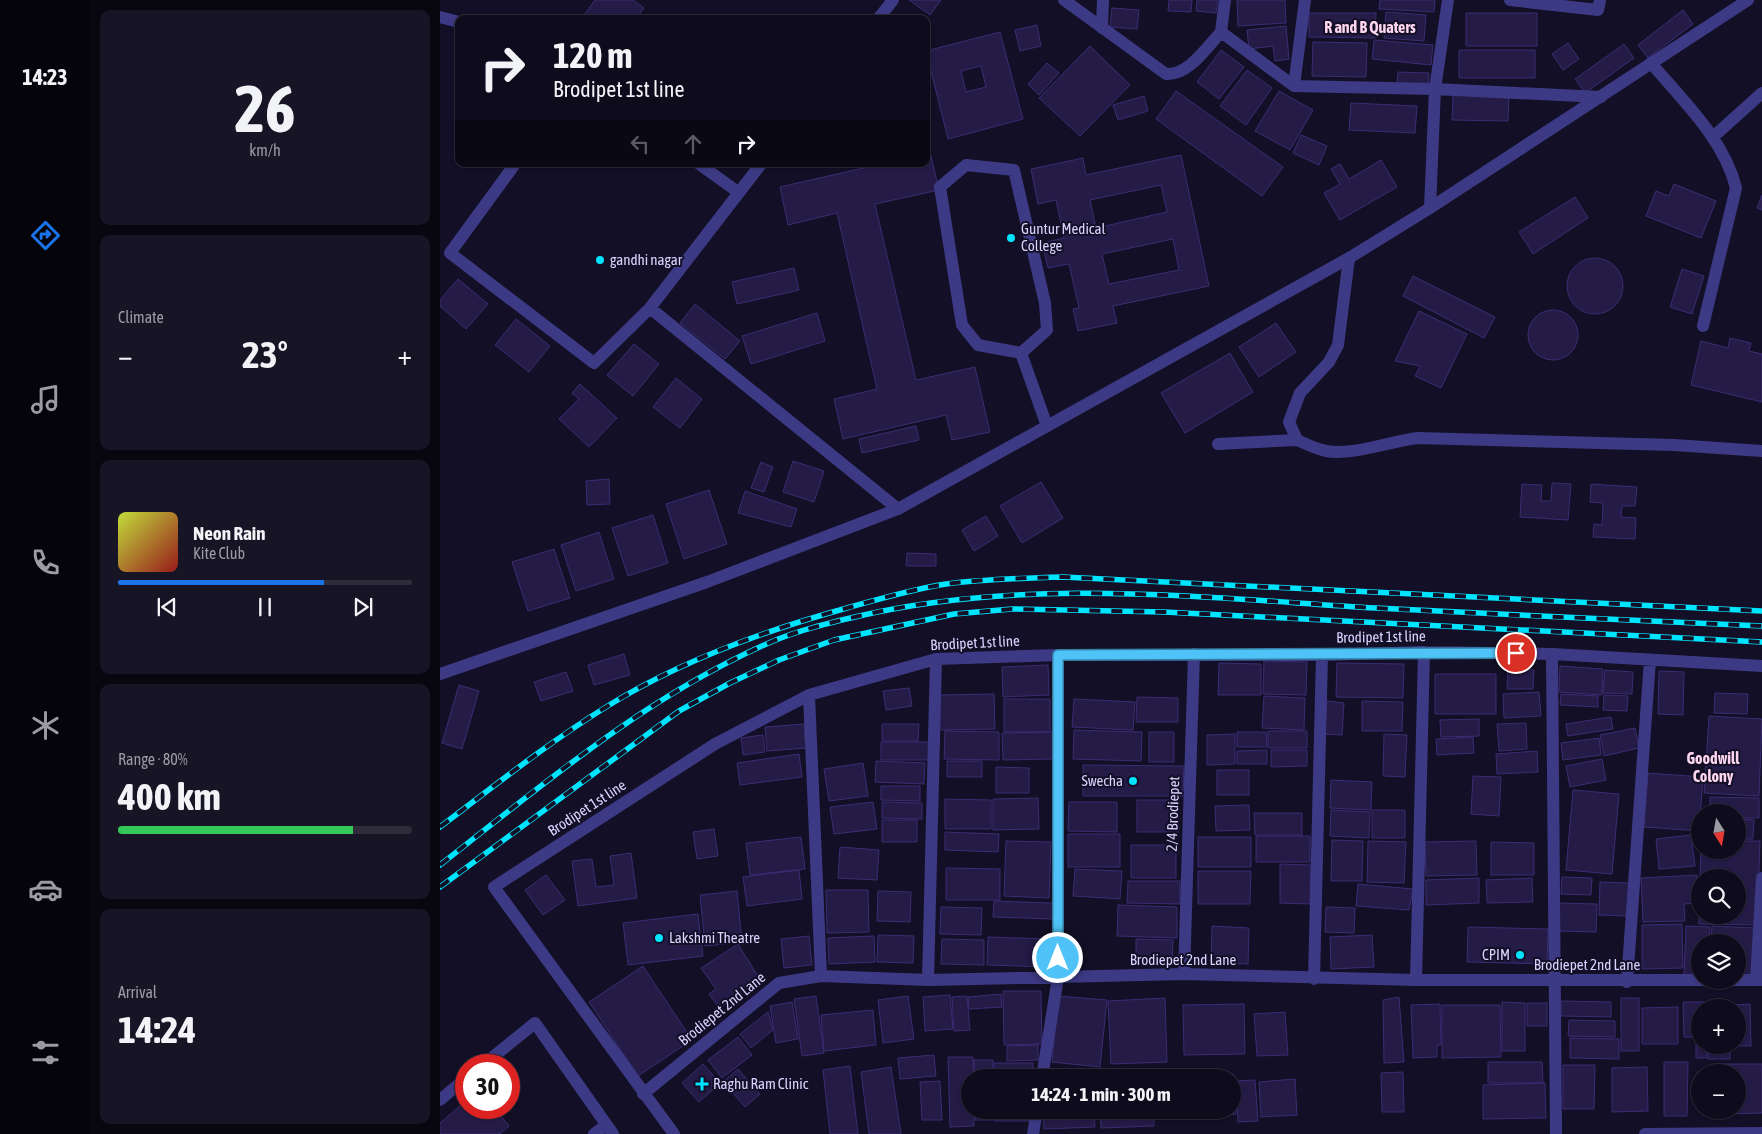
<!DOCTYPE html>
<html lang="en">
<head>
<meta charset="utf-8">
<style>
	:root { --surface:#0e0b1c; --page:#171425; --text:#f1f3f6; --muted:#9b9ba3; --line:#2e2b3b; --accent:#1a73e8 }
	body { margin:0; font-family:"Asap Condensed",sans-serif; background:var(--page); color:var(--text); height:100vh; display:flex; flex-direction:column; font-size:19px; white-space:nowrap }
	* { box-sizing:border-box; margin:0 }
	p { font-size:16px; color:var(--muted) }
	.icon { flex:none; width:28px; height:28px; fill:none; stroke:currentColor; stroke-width:2; stroke-linecap:round; stroke-linejoin:round }
	.map { position:relative; flex:1; overflow:hidden }
	.details { display:flex; flex-direction:column; gap:10px; padding:10px; background:#08060f; width:350px }
	.details>* { flex:none }
	.hud { position:absolute; left:15px; top:15px; width:475px; height:152px; border-radius:10px; box-shadow:0 1px 4px #0004,0 0 0 1px var(--line); background:#0e0b1c; color:var(--text); overflow:hidden }
	.needle { width:32px; rotate:169deg }
	.fabs { position:absolute; left:1251px; top:804px; display:grid; gap:10px }
	.fabs a { display:grid; place-items:center; width:55px; height:55px; border-radius:50%; background:var(--surface); box-shadow:0 1px 4px #0004,0 0 0 1px var(--line); font-size:25px }
	.speed { position:absolute; left:15px; top:1054px; display:flex; gap:10px; font-size:25px; font-weight:700; text-align:center }
	.speed>* { display:grid; place-content:center; width:65px; height:65px; border-radius:50%; background:var(--surface); box-shadow:0 1px 4px #0004,0 0 0 1px var(--line); line-height:1 }
	.speed .limit { border:8px solid #d22; background:#fff; color:#111 }
	.pin { position:absolute; display:grid; place-items:center; width:42px; height:42px; color:#fff; margin:-21px; border:2px solid #fff; border-radius:50%; box-shadow:0 1px 5px #0007 }
	.me { position:absolute; width:55px; margin:-28px; rotate:0deg; stroke-linejoin:round; filter:drop-shadow(0 0 4px #0008) }
	.turn { display:flex; align-items:center; gap:18px; height:105px; padding:0 15px; font-size:22px }
	.turn .icon { width:65px; height:65px; stroke-width:2.5 }
	.turn b { display:block; font-size:35px; line-height:42px }
	.lanes { display:flex; align-items:center; height:48px; padding:0 15px; background:#0003; justify-content:center; gap:25px; direction:ltr }
	.lanes .off { opacity:.35 }
	.big { font-size:38px; font-weight:700; line-height:1.1 }
	.details .card { flex:1; display:flex; flex-direction:column; justify-content:center; gap:8px; min-width:0; padding:0 18px; border-radius:10px; background:var(--page) }
	.details .dial { align-items:center; gap:0 }
	.dial b { font-size:65px; line-height:1 }
	.song { display:flex; align-items:center; gap:15px }
	.cover { width:60px; height:60px; border-radius:8px; background:linear-gradient(135deg,hsl(70 70% 55%),hsl(0 70% 35%)) }
	.played { height:5px; border-radius:2px; background:linear-gradient(90deg,var(--accent) 70%,var(--line) 70%) }
	.keys { display:flex; justify-content:space-around; direction:ltr }
	.heat { display:flex; justify-content:space-between; align-items:center; font-size:28px; direction:ltr }
	.charge { height:8px; border-radius:4px; background:linear-gradient(90deg,#34c759 80%,var(--line) 0) }
	.trip { position:absolute; left:521px; top:1069px; width:280px; height:50px; border-radius:25px; background:var(--surface); box-shadow:0 1px 4px #0004,0 0 0 1px var(--line); font-weight:700; line-height:50px; text-align:center }
	main { display:flex; flex:1; min-height:0 }
	.dock { display:flex; flex-direction:column; width:90px; justify-content:space-around; align-items:center; background:#06040b; color:var(--muted) }
	.dock .icon { width:35px; height:35px }
	.dock .active { color:var(--accent) }
	.dock b { font-size:22px; color:var(--text) }
	.map>svg:first-child { display:block }
</style>
</head>
<body>
<main>
<nav class="dock">
<b>14:23</b>
<svg class="icon active" aria-label="directions" viewBox="0 0 24 24"><path d="M12 3l9 9-9 9-9-9zM9 14v-3h6M13 9l2 2-2 2"/></svg>
<svg class="icon" aria-label="music" viewBox="0 0 24 24"><path d="M9 18V5l10-2v13"/><circle cx="6" cy="18" r="3"/><circle cx="16" cy="16" r="3"/></svg>
<svg class="icon" aria-label="phone" viewBox="0 0 24 24"><path d="M5 4h4l2 5-3 2q2 4 5 5l2-3 5 2v4C11 20 4 13 5 4z"/></svg>
<svg class="icon" aria-label="climate" viewBox="0 0 24 24"><path d="M12 3v18M4 7l16 10M4 17L20 7"/></svg>
<svg class="icon" aria-label="car" viewBox="0 0 24 24"><path d="M5 17H2v-5l4-1 3-4h7l3 4 3 1v5h-3M9 17h6M6 11h13"/><circle cx="7" cy="17" r="2"/><circle cx="17" cy="17" r="2"/></svg>
<svg class="icon" aria-label="filters" viewBox="0 0 24 24"><path d="M4 7h16M4 17h16"/><circle cx="9" cy="7" r="2"/><circle cx="15" cy="17" r="2"/></svg>
</nav>
<section class="details">
<div class="card dial"><b>26</b><p>km/h</p></div>
<div class="card"><p>Climate</p>
<div class="heat"><a>−</a><b class="big">23°</b><a>+</a></div>
</div>
<div class="card">
<div class="song"><i class="cover"></i><div><b>Neon Rain</b><p>Kite Club</p></div></div>
<div class="played"></div>
<div class="keys"><svg class="icon" aria-label="previous" viewBox="0 0 24 24"><path d="M18 5L8 12l10 7zM5 5v14"/></svg><svg class="icon" aria-label="pause" viewBox="0 0 24 24"><path d="M8 5v14M16 5v14"/></svg><svg class="icon" aria-label="next" viewBox="0 0 24 24"><path d="M6 5l10 7-10 7zM19 5v14"/></svg></div>
</div>
<div class="card"><p>Range · 80%</p><b class="big">400 km</b><div class="charge"></div></div>
<div class="card"><p>Arrival</p><b class="big">14:24</b></div>
</section>
<div class="map">
<svg width="1322" height="1134" viewBox="0 0 1322 1134">
	<rect width="100%" height="100%" fill="#130f26"/>
	<path fill="#241b47" stroke="#3b2d73" fill-rule="evenodd" d="M155,0H193L204,8L196,19H141Z
		M469,0H501L490,15Z
		M729,0H752L751,12L728,11Z
		M757,0H778L776,13L756,11Z
		M797,0H845L846,23L798,26Z
		M940,0H995L994,12L939,9Z
		M672,8L699,10L697,29L670,27Z
		M1243,10L1253,24L1208,58L1198,45Z
		M946,12L986,15L984,41L944,38Z
		M869,13H936L935,38L869,37Z
		M1026,13H1097V46H1026Z
		M597,25L601,46L580,51L575,30Z
		M846,26L849,59L835,61L833,46L809,49L807,30Z
		M560,32L583,119L508,139L486,51ZM541,66L546,87L526,92L521,71Z
		M934,40L993,45L991,65L932,59Z
		M873,42L927,43L926,77L872,76Z
		M1128,43L1139,59L1123,70L1112,54Z
		M1184,44L1194,58L1145,93L1135,79Z
		M650,46L690,85L640,136L599,98Z
		M781,50L804,67L779,99L757,82Z
		M1019,50H1095V78H1019Z
		M607,63L619,73L599,95L588,84Z
		M807,70L832,88L806,125L780,106Z
		M958,72L989,73L988,86L957,84Z
		M736,91L843,167L822,196L716,119Z
		M839,91L873,110L850,150L815,131Z
		M1013,95L1069,97L1068,121L1012,120Z
		M704,96L708,111L678,120L673,105Z
		M911,103L977,106L975,133L909,130Z
		M486,135L499,190L435,204L476,380L535,367L550,432L512,440L506,415L403,439L394,399L437,389L397,213L348,225L340,187L441,164H486Z
		M861,135L887,146L879,165L853,153Z
		M741,155L769,286L673,306L677,323L638,331L633,309L639,308L629,264L608,268L602,243L624,238L616,200L598,204L591,169L643,158L646,175ZM721,185L727,212L656,228L650,200ZM733,239L739,270L669,284L662,254Z
		M941,160L957,187L900,220L884,193L900,184L891,169L900,164L909,179Z
		M1234,184L1276,201L1261,238L1206,216L1216,191L1229,196Z
		M1322,195V210L1317,208Z
		M1135,197L1148,218L1093,254L1079,232Z
		M1127 286a28 28 0 1 1 56 0a28 28 0 1 1-56 0Z
		M354,268L359,290L297,304L292,282Z
		M1242,269L1264,276L1252,314L1230,307Z
		M973,276L1055,317L1044,338L963,296Z
		M18,279L48,304L26,329L0,306V300Z
		M255,304L300,341L285,359L240,323Z
		M1088 335a25 25 0 1 1 50 0a25 25 0 1 1-50 0Z
		M979,311L1027,334L1001,388L975,376L980,366L955,361Z
		M377,313L385,341L311,364L302,336Z
		M76,319L110,346L89,372L55,345Z
		M836,323L856,352L819,377L799,347Z
		M1290,338L1311,343L1309,351L1322,354V402L1251,385L1261,341L1288,348Z
		M194,344L219,364L193,396L167,375Z
		M790,353L813,392L745,433L721,393Z
		M236,378L262,399L240,428L213,407Z
		M140,384L177,418L149,447L119,419L139,399L132,393Z
		M476,426L479,440L422,453L419,439Z
		M353,461L384,471L374,502L343,492Z
		M321,462L333,467L324,492L311,488Z
		M169,479L170,504L147,505L146,481Z
		M601,482L623,518L582,543L560,506Z
		M1112,483L1131,484L1128,520L1080,517L1082,484L1102,485L1101,501H1111Z
		M1151,484L1197,487L1195,506H1182L1181,517L1196,518L1195,539L1153,537L1154,524L1162,525L1163,503L1150,502Z
		M269,490L287,544L244,559L226,504Z
		M305,491L357,509L351,527L298,513Z
		M213,515L228,563L188,576L172,528Z
		M546,516L558,536L534,551L522,530Z
		M159,532L174,579L136,591L121,545Z
		M114,549L130,598L88,611L72,562Z
		M467,553L496,554V566H466Z
		M184,654L190,675L154,685L148,665Z
		M824,661L867,662L866,695L823,694Z
		M779,663L821,664V695H778Z
		M897,663L964,664L963,698L896,697Z
		M608,665L609,695L563,697L562,667Z
		M1120,666L1163,669L1162,695L1119,692Z
		M1068,669L1094,670L1093,689H1067Z
		M1165,670L1193,672L1192,694L1163,693Z
		M1219,671L1244,672L1243,715L1218,714Z
		M126,672L133,691L101,701L94,682Z
		M995,674H1056V714H995Z
		M19,685L39,691L22,749L2,743Z
		M469,688L472,706L446,710L443,691Z
		M1099,692L1101,716L1064,718L1063,694Z
		M1275,693L1308,694L1307,714L1274,713Z
		M554,694L555,729L499,730V695Z
		M1121,694L1158,696V707L1120,705Z
		M1164,695L1188,696L1187,711L1163,710Z
		M824,696L865,698L864,730L822,728Z
		M697,697L738,698V722H696Z
		M564,699H610V732H564Z
		M634,699L695,702L693,730L632,727Z
		M887,701L904,703L902,735L884,734Z
		M922,701L963,702L962,731H922Z
		M1269,716L1322,719L1319,796L1264,793Z
		M1171,717L1173,729L1128,736L1126,724Z
		M1039,719V736L1001,737L1000,720Z
		M1086,723L1087,749L1059,751L1057,724Z
		M364,724L366,748L327,751L325,727Z
		M442,724H479L478,741H442Z
		M1195,728L1199,748L1164,756L1160,735Z
		M634,730L702,732L701,761L633,759Z
		M505,731L559,732V760L504,759Z
		M828,731H867V748H828Z
		M613,732V759L563,760L562,733Z
		M709,732H734V762H709Z
		M797,732H826L827,747H797Z
		M795,734V764L767,765V735Z
		M944,734L967,735L965,777L943,776Z
		M323,735L325,752L303,755L301,738Z
		M1033,737L1034,753L997,755L996,739Z
		M1159,738L1161,755L1123,760L1121,743Z
		M441,742H489V760H441Z
		M827,750V764H797V751Z
		M831,750H867V766L831,767Z
		M1097,751L1098,772L1057,774L1056,754Z
		M359,754L362,777L300,785L297,763Z
		M1162,759L1166,780L1130,787L1126,766Z
		M436,761L485,763L484,784L435,782Z
		M507,761H542V777H507Z
		M423,763L428,796L389,801L384,769Z
		M643,765L744,766L743,796H643Z
		M556,767L589,768V793H556Z
		M777,770H809V795H777Z
		M1208,773L1263,777L1259,831L1204,827Z
		M1033,776L1061,777L1059,816L1031,814Z
		M891,780L932,782L931,810L890,808Z
		M441,786H480V801L441,800Z
		M1133,790L1179,794L1172,874L1126,870Z
		M1270,797L1319,798V818H1298V812H1270Z
		M598,798L599,829L553,830V799Z
		M505,799L551,800V829H505Z
		M697,800H738V832H697Z
		M433,802L437,829L394,834L390,807Z
		M442,802L482,803V819L442,818Z
		M629,802H677V832L628,831Z
		M809,805L810,830L776,831L775,806Z
		M891,810L930,812L929,838L890,836Z
		M932,810H965V838H932Z
		M814,813H862V835H815Z
		M1298,819L1314,820L1313,839H1298Z
		M442,820H477V842H442Z
		M274,829L278,856L257,859L253,832Z
		M505,832L559,834L558,852L505,850Z
		M628,834H680V867H628Z
		M1251,835L1255,866L1219,869L1216,839Z
		M816,836H870V862H816Z
		M361,837L365,869L310,875L306,843Z
		M758,837H811V867H758Z
		M892,840L923,841L922,881H891Z
		M566,841L611,842L609,898L564,896Z
		M928,841L966,842L964,883L927,882Z
		M1036,841L1037,875L986,876L985,842Z
		M1298,841H1320L1317,925L1259,924L1260,892V915H1298V878H1260L1261,850H1298Z
		M1051,842L1094,843V875H1051Z
		M691,845H736V878H691Z
		M400,847L439,850L437,880L398,878Z
		M191,853L197,898L138,906L132,861L152,859L156,887L174,885L170,856Z
		M840,864L871,865L870,904L840,903Z
		M506,868L560,869V900H506Z
		M635,869L682,871L680,899L633,896Z
		M359,870L362,899L307,906L303,877Z
		M758,871H811L810,904H758Z
		M106,875L125,900L103,915L85,890Z
		M1257,875L1258,903L1244,904L1245,921L1203,922L1201,878Z
		M1122,877L1152,878L1151,895L1121,894Z
		M1039,878V903L986,905V880Z
		M1092,878L1093,902L1047,903L1046,880Z
		M688,881H740V904L687,903Z
		M1160,882L1189,883L1187,916L1159,915Z
		M918,884L973,889L969,910L916,906Z
		M386,890H428L429,932L387,933Z
		M297,891L302,942L265,946L260,895Z
		M438,891L471,892L470,922L437,921Z
		M554,901L613,903V919L553,917Z
		M1117,903L1157,904L1156,932L1116,931Z
		M678,905L737,907V938L677,936Z
		M501,907L542,908L541,935L500,934Z
		M886,907L915,908L914,933L885,932Z
		M258,914L263,956L188,965L183,923Z
		M1242,924L1243,968L1202,969V925Z
		M772,926L809,928L808,964L771,963Z
		M1246,926L1270,927L1269,942H1260V976L1244,975Z
		M1272,926L1315,928L1313,977L1298,975V942H1271Z
		M1028,927L1108,929L1107,964L1027,962Z
		M438,935L474,936L473,963L437,962Z
		M932,935L934,967L891,969L890,937Z
		M369,936L372,965L344,968L341,939Z
		M434,936L435,962L389,964L388,938Z
		M548,937L609,939L608,967L547,965Z
		M502,939L544,940V965L501,964Z
		M696,939L733,940L732,964L696,963Z
		M298,944L321,981L279,1008L269,994L276,989L261,968Z
		M203,966L252,1040L198,1076L149,1002Z
		M563,991H601L602,1044L564,1045Z
		M561,994L562,1007L529,1009L528,997Z
		M510,995L513,1029L485,1031L483,997Z
		M376,996L384,1053L362,1056L354,999Z
		M468,996L474,1039L443,1043L438,1000Z
		M527,996L530,1030L514,1031L512,997Z
		M618,996L667,1000L660,1067L612,1062Z
		M959,997L964,1062L944,1063L943,1000Z
		M725,998L727,1062L671,1064L668,1001Z
		M1181,998H1199V1051H1181Z
		M1121,1001L1171,1002V1017L1121,1016Z
		M352,1002L358,1039L336,1043L330,1006Z
		M1062,1002L1085,1003V1051H1062Z
		M1243,1002H1266V1008H1260V1045H1267V1058H1256V1037H1244Z
		M1268,1002H1290V1008H1268Z
		M1087,1003H1107V1026H1087Z
		M804,1004L805,1054L744,1055L743,1005Z
		M1000,1004L1001,1045H997V1057L973,1058L971,1005Z
		M1310,1004L1311,1046H1293L1298,1045V1008H1292V1005Z
		M1002,1005H1060L1061,1057L1002,1058Z
		M1238,1007V1044H1202V1008Z
		M433,1010L436,1045L384,1051L381,1015Z
		M328,1012L333,1030L311,1048L300,1034Z
		M845,1012L848,1055L817,1056L814,1014Z
		M1129,1020L1175,1021V1037L1128,1036Z
		M298,1037L312,1055L282,1078L268,1060Z
		M1130,1038L1179,1039V1059L1130,1058Z
		M598,1045V1060L567,1061V1046Z
		M1268,1045H1290V1059H1268Z
		M494,1055L496,1076L460,1079L458,1058Z
		M508,1057H533L534,1078H530V1110H534V1126L510,1127Z
		M534,1060H553V1078H534Z
		M1048,1062H1102L1103,1083H1048Z
		M1224,1062H1248L1247,1116H1224Z
		M554,1063H593V1078H554Z
		M263,1064L280,1083L259,1102L242,1083Z
		M1284,1064H1322V1113L1285,1114V1110H1298V1072H1284Z
		M1123,1065H1155L1154,1109H1123Z
		M410,1066L418,1134H390L383,1070Z
		M451,1067L461,1134H429L421,1072Z
		M1207,1067L1208,1111L1172,1112V1068Z
		M298,1069L320,1094L305,1107L283,1082Z
		M745,1071V1078H721V1072Z
		M963,1072L964,1112H942L941,1073Z
		M684,1073V1078H640V1074Z
		M793,1074L796,1114L774,1116L773,1110H792V1078L770,1076Z
		M855,1079L857,1115L821,1117L819,1082Z
		M815,1080L818,1121L798,1122L796,1081Z
		M500,1081L502,1120H482L480,1082Z
		M1105,1083L1106,1118L1043,1119V1085Z
		M26,1101V1108H54L69,1126L60,1134H0V1123Z
		M535,1110H553V1120H535Z
		M554,1110H593V1121H554Z
		M603,1110H654L655,1127L604,1129Z
		M660,1110H714V1126L661,1128Z
		M736,1110H747L748,1118H736Z
		M749,1110H772L773,1115L750,1118Z"/>
	<g fill="none" stroke-linecap="round" stroke-linejoin="round">
		<path stroke="#3d3a85" stroke-width="12" d="M624,0L726,74C748,76 767,47 781,32
			M785,0L781,32L854,86L995,89L990,208
			M1008,0L995,89L1161,97
			M1070,0L1158,10L1160,0
			M0,17L19,22
			M438,19L453,0
			M662,28L663,0
			M1211,63C1243,101 1284,139 1296,188L1263,326
			M854,86L865,0
			M1273,137L1322,93
			M75,164L10,253L154,363L210,308L321,164
			M259,164L298,192
			M909,258L898,345L889,362L860,393L849,422L857,440C866,444 876,449 886,451C912,456 951,441 978,438L1234,445L1322,451
			M210,308L458,509
			M581,353L538,345L522,325L500,187L526,165L574,170L605,303L607,330L581,353L607,426
			M778,444L857,440
			M1112,654L1116,1134
			M369,695L381,976
			M744,974L754,654
			M874,979L882,655
			M488,980L496,659
			M976,980L984,652
			M1316,980L1322,878
			M1187,982L1210,660
			M43,1065L95,1023L173,1134
			M602,1078L618,977V655
			M203,1094L339,983L381,976L488,980L744,974L976,980H1322
			M0,1100L26,1078
			M154,1134L166,1125
			M234,1134L54,887L275,744L369,695L496,659L618,655H882L984,652L1112,654L1322,666
			M593,1134L597,1110
			M1205,1134L1322,1133"/>
		<path stroke="#3d3a85" stroke-width="12" d="M0,674L267,582L458,509L909,258L990,208L1308,0"/>
		<defs>
			<path id="rail" d="M0,827C54,786 108,743 166,707C240,661 323,631 407,608C439,599 473,589 506,584C545,579 584,578 623,577L1322,611
				M0,865C106,782 207,696 331,642C359,630 389,623 419,616C588,577 764,598 936,608C1065,615 1193,620 1322,626
				M0,887L239,711L290,683L339,660L394,640L514,614L572,609L724,612L1322,642"/>
		</defs>
		<use href="#rail" stroke="#00e5ff" stroke-width="5.5"/>
		<use href="#rail" stroke="#130f26" stroke-width="4" stroke-dasharray="11" stroke-linecap="butt"/>
	</g>
	<g fill="none" stroke-linecap="round" stroke-linejoin="round">
		<defs>
			<path id="route" d="M618,958V655L1076,653"/>
		</defs>
		<use href="#route" stroke="#337fa1" stroke-width="12"/>
		<use href="#route" stroke="#4fc3f7" stroke-width="9"/>
	</g>
	<g fill="#00e5ff" stroke="#130f26" stroke-width="2">
		<circle cx="571" cy="238" r="5"/>
		<circle cx="160" cy="260" r="5"/>
		<circle cx="693" cy="781" r="5"/>
		<circle cx="219" cy="938" r="5"/>
		<circle cx="1080" cy="955" r="5"/>
		<path d="M259.5 1076.5h5v5h5v5h-5v5h-5v-5h-5v-5h5z"/>
	</g>
	<g text-anchor="middle" stroke-width="4" stroke-linejoin="round" paint-order="stroke">
		<g font-size="15" fill="#d9d4ff" stroke="#130f26" text-anchor="start">
			<text x="581" y="234">Guntur Medical<tspan x="581" dy="17">College</tspan></text>
			<text x="170" y="265">gandhi nagar</text>
			<text x="683" y="786" text-anchor="end">Swecha</text>
			<text x="229" y="943">Lakshmi Theatre</text>
			<text x="1070" y="960" text-anchor="end">CPIM</text>
			<text x="273" y="1089">Raghu Ram Clinic</text>
		</g>
		<g font-size="15" fill="#d9d4ff" stroke="#130f26">
			<text transform="translate(941 637) rotate(-1)" y="5">Brodipet 1st line</text>
			<text transform="translate(535 643) rotate(-3)" y="5">Brodipet 1st line</text>
			<text transform="translate(147 808) rotate(-33)" y="5">Brodipet 1st line</text>
			<text transform="translate(733 814) rotate(-88)" y="5">2/4 Brodiepet</text>
			<text x="743" y="965">Brodiepet 2nd Lane</text>
			<text x="1147" y="970">Brodiepet 2nd Lane</text>
			<text transform="translate(282 1009) rotate(-39)" y="5">Brodiepet 2nd Lane</text>
		</g>
		<g font-size="16" font-weight="bold" fill="#ffd6f0" stroke="#130f26">
			<text x="930" y="33">R and B Quaters</text>
			<text x="1273" y="764">Goodwill<tspan x="1273" dy="18">Colony</tspan></text>
		</g>
	</g>
</svg>
<div class="fabs">
<a><svg class="needle" viewBox="-14 -14 28 28"><path d="M0-13l5 13h-10z" fill="#e53935"/><path d="M0 13l5-13h-10z" fill="#9b9ba3"/></svg></a>
<a><svg class="icon" aria-label="search" viewBox="0 0 24 24"><circle cx="10" cy="10" r="6"/><path d="M15 15l6 6"/></svg></a>
<a><svg class="icon" aria-label="layers" viewBox="0 0 24 24"><path d="M12 4l9 5-9 5-9-5zM3 14l9 5 9-5"/></svg></a>
<a>+</a>
<a>−</a>
</div>
<div class="speed"><div class="limit">30</div></div>
<div class="pin" style="left:1076px;top:653px;background:#d93025"><svg class="icon" aria-label="arrive" viewBox="0 0 24 24"><path d="M6 21V4h12l-3 4 3 4H6"/></svg></div>
<svg class="me" style="left:618px;top:958px" viewBox="-20 -20 40 40"><circle r="17" fill="#4fc3f7" stroke="#fff" stroke-width="3"/><path d="M0-11L8 9 0 5-8 9z" fill="#fff"/></svg>
<div class="trip">14:24 · 1 min · 300 m</div>
<div class="hud">
<div class="turn"><svg class="icon" aria-label="right" viewBox="0 0 24 24"><path d="M7 20v-9h11M14 6l5 5-5 5"/></svg><div><b>120 m</b>Brodipet 1st line</div></div>
<div class="lanes"><svg class="icon off" aria-label="left" viewBox="0 0 24 24"><path d="M17 20v-9H6M10 6l-5 5 5 5"/></svg><svg class="icon off" aria-label="ahead" viewBox="0 0 24 24"><path d="M12 20V5M6 11l6-6 6 6"/></svg><svg class="icon" aria-label="right" viewBox="0 0 24 24"><path d="M7 20v-9h11M14 6l5 5-5 5"/></svg></div>
</div>
</div>
</main>
</body>
</html>
